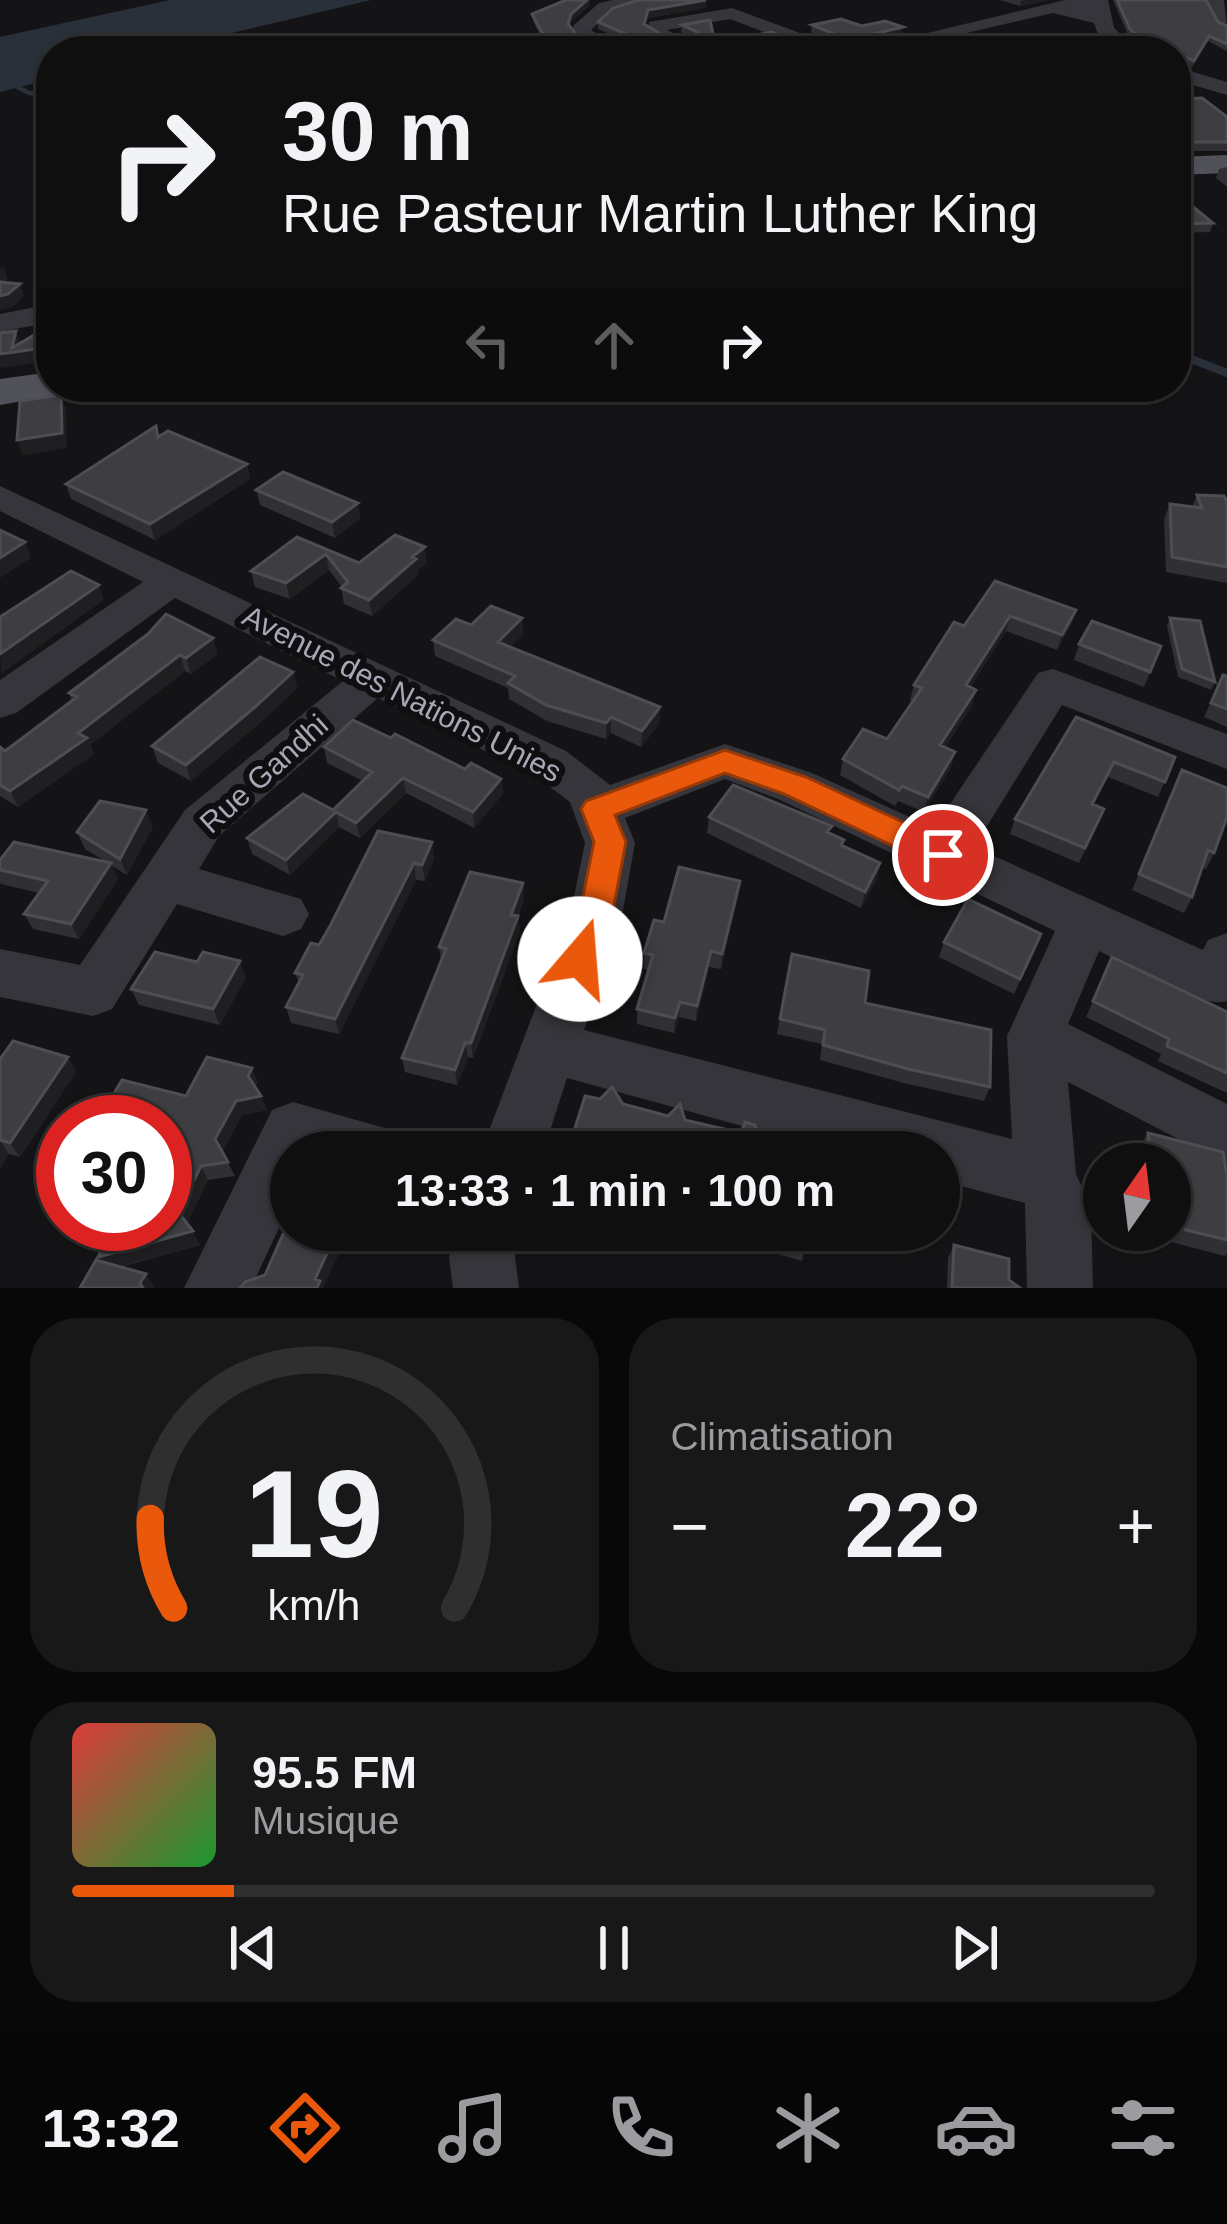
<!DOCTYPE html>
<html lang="fr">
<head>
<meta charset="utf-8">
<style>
	:root { --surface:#0f0f10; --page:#181819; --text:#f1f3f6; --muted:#9b9c9f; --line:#2f2f30; --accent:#ea580c }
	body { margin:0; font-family:Arial,sans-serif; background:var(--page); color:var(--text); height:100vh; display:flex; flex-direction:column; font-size:45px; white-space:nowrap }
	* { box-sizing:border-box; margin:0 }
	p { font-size:39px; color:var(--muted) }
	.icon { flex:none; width:66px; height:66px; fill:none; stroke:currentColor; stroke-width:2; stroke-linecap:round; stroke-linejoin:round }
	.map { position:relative; height:1288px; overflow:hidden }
	.sheet { display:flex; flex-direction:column; gap:30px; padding:30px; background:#080809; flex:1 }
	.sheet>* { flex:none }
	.banner { position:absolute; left:36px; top:36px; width:1155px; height:366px; border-radius:48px; box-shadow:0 3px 9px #0004,0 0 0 3px var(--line); background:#0f0f10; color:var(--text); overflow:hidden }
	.needle { width:78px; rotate:14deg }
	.tools { position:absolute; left:1083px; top:1143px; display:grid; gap:24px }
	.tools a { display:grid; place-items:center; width:108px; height:108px; border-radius:50%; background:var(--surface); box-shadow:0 3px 9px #0004,0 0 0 3px var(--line); font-size:60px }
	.speed { position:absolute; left:36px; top:1095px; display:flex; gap:24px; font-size:60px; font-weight:700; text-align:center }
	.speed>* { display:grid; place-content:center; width:156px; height:156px; border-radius:50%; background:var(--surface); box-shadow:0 3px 9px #0004,0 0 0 3px var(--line); line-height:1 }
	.speed .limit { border:18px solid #d22; background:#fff; color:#111 }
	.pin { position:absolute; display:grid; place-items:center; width:102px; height:102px; color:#fff; margin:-51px; border:6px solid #fff; border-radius:50%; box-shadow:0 3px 12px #0007 }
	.me { position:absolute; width:132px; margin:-66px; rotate:18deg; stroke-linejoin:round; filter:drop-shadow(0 0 9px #0008) }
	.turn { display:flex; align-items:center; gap:42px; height:252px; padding:0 48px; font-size:54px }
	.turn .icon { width:156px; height:156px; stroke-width:2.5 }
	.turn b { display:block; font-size:84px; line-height:102px }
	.lanes { display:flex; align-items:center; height:114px; padding:0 48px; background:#0003; justify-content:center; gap:60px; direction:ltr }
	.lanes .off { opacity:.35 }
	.big { font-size:90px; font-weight:600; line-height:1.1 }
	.sheet .tile { flex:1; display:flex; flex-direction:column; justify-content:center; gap:18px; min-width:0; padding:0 42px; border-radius:48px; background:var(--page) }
	.sheet .dial { align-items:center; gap:0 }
	.dial svg { height:312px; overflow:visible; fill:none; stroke:var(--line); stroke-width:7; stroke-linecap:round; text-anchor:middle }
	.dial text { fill:var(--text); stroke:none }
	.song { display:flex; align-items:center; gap:36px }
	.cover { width:144px; height:144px; border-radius:18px; background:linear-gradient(135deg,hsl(0 70% 55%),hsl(130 70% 35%)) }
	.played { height:12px; border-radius:6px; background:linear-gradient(90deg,var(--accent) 15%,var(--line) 15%) }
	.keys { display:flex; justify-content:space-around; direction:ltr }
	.heat { display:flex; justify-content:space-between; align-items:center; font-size:66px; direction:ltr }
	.sheet .tiles { flex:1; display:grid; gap:30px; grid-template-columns:1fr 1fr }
	.tile:last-child { grid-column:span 2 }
	.trip { position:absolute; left:270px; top:1131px; width:690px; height:120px; border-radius:60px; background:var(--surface); box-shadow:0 3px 9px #0004,0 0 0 3px var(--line); font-weight:600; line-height:120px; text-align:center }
	.tab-bar { display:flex; height:192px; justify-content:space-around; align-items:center; background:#060606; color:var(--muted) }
	.tab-bar .icon { width:84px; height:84px }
	.tab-bar .selected { color:var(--accent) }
	.tab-bar b { font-size:54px; color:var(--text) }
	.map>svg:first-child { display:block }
</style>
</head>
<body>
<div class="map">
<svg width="1227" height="1288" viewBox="0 0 1227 1288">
	<rect width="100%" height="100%" fill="#141416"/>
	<path fill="#2a303a" d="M170,0H371L156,51H51V79L0,92V37Z"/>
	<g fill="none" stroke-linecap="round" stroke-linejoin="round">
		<path stroke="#2a303a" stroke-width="4.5" d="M0,78L29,93L51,95"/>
		<path stroke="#2a303a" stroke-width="8" d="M1176,353L1227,373"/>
		<path fill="#35353b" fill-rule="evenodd" d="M613,0H647L611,11L591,30L625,51C601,51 584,52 572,29L574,25L599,3Z
			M1065,0H1108L1114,28L1140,51H1118L1098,34L1094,23L1053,13L889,51H853Z
			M1206,0H1224L1227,28L1220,26Z
			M732,8L838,47L841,51H813L730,19L667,30L710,51H684L648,32L649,22Z
			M1176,67L1227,82V95L1176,80Z
			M51,304V322L0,332V314Z
			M0,486L566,751L610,785L725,744L812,773L934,828L1038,673L1053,669L1227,734V769L1062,705L974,847L1203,950L1208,940L1227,933V1001C1202,1010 1126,964 1099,951L1068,1024L1227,1104V1164L1068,1082L1076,1174L1091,1208L1093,1288H1027L1025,1203L939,1180V1152H837L567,1078L543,1152H481L570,916L585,843L570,802L534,775L378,698L219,836L199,869L301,899L309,914L301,929L283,936L177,904L112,1009L93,1016L0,997V949L80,965L185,810L343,681L175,598L16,713L0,718V680L143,582L0,511ZM725,779L778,799L1055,931L1007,1036L1012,1139L584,1030L622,916L635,843L625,818Z
			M293,1102L395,1131L404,1152H291V1202L251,1288H184L272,1110Z
			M457,1230H521L515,1257L519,1288H453L449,1257Z"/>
		<path fill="#51515a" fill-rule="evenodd" d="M1227,155V173L1176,175V157Z
			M51,372V387H70L66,393L0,405V379Z"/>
	</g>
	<path fill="#303034" d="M566,0H590V5L571,22L570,26L579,38L598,51H548L533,21L532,14Z
		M1000,0H1050L1020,6Z
		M1113,0H1206L1218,22L1227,26V51L1208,41L1192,67L1176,61V51H1139L1142,48L1128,35Z
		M706,8L648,18L646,25L684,48L711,46L681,32L682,25L710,20L715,43L842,48V44L811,32L812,25L862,26L902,35L852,47L854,48L969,51H648L598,29V22Z
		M1176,99L1227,117V151H1176Z
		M1227,167V187L1216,178L1219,169Z
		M1176,193L1213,223L1210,232L1176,233Z
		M159,436L247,464L250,479L155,540L71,499L66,484Z
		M256,490L358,503L360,518L335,538L260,505Z
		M1197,495L1227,501V583L1166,572L1164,519L1170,504L1192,507Z
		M297,537L359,563H427L418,570V575L372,616L344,604L341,588L342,587L329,570L290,599L255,587L251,571Z
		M995,581L1076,610L1071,625L1057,650L1006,631L970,688L972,706L945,747L955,752L951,767L924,812L898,801L895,806L840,775L843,759L887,739L913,702L910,700L914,685L964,626Z
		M522,618L523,634L510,647L660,707L659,724L641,747L611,733L606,739L547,721L509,699L508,688L435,656L433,640L471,625Z
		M1170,618L1215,682L1211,690L1178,677L1167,626Z
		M148,634L218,654L191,674L185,671L90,745L94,754L18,807L0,796V747L5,751L72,701L69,693Z
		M1079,644L1161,646L1144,687L1074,660Z
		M293,672L297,688L260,723L191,781L158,763L152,746Z
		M1223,675L1227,676V727L1204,717Z
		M1076,717L1175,757L1158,797L1108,777L1094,804L1104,809L1079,863L1010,834L1015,819Z
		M391,738L465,769L501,779L503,794L474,828L406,793L360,838L339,827L290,875L252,854L247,838L333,810L363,781L327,763L324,747Z
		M1182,770L1214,853L1206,869L1202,867L1192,897L1184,913L1132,890Z
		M709,817L830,834L877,879L861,908L707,833Z
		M153,827L127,875L112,866L118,879L79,939L33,929L24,914L39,893L1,884L0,882V860L106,862L85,849L77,832Z
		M432,842L434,859L425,881L416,880L339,1034L291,1023L286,1007L299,983L295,973L319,945Z
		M740,881L738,896L721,969L709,967L696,1021L679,1017L674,1033L637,1024V1009L649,970L644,969V953L664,922Z
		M523,883L524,899L518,916L520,932L473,1058L468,1057L457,1085L405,1072L402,1058L441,961L439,947Z
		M944,942L1035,949L1014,994L939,957Z
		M792,954L990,1087L984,1101L904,1083L820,1060L822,1044L777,1034Z
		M1112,957L1227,1012V1093L1158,1061L1161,1054L1086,1017Z
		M197,962L246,977L220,1025L139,1005L131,989Z
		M68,1057L76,1072L20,1157L9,1154L0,1169V1059Z
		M258,1082L255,1087L267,1110L242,1115L222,1152L235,1176L208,1180L187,1223L200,1245L120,1267L154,1287L100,1261L186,1096Z
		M623,1104L685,1120L815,1152H582L572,1149L571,1141Z
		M1148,1133L1227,1177V1254L1225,1256L1152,1237L1151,1230H1170V1164H1140L1139,1147Z
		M760,1230L804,1252L802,1261L757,1248Z
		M954,1245L1009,1280L1020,1288H947L948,1258Z"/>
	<path fill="#1f1f22" d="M587,0H590V5L571,22L568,31L571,14Z
		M1024,0H1050L1020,6L1021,1Z
		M706,1V8L648,18L644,32V24L648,10Z
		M903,27L902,35L852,47L849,44L853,39Z
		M4,267L8,279L0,283V269Z
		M20,284L24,296L13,307L0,310V296Z
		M16,331L21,344L51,347V361L0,368V354L12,348Z
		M61,395L66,410L67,448L23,455L17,440Z
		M247,464L250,479L155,540L150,524Z
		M358,503L360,518L335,538L332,522Z
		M25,542L31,558L0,578V558Z
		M425,547L427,563L418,570V575L372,616L369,600Z
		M326,554L329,570L290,599L286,583Z
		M99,585L104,600L1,674L0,654Z
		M1076,610L1071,625L1057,650L1062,635Z
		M1010,616L1006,631L962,701L966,685Z
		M522,618L523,634L499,658L498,642Z
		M213,638L218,654L191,674L186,658Z
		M180,655L185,671L90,745L94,754L18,807L10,791L78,733Z
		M293,672L297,688L260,723L191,781L186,765Z
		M976,690L972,706L936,760L940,745Z
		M660,707L659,724L641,747L642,731Z
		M611,717V733L606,739V723Z
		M955,752L951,767L924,812L928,797Z
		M403,778L406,793L360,838L356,823Z
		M501,779L503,794L474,828L473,812Z
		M146,810L153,827L127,875L120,859Z
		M336,812L339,827L290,875L286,860Z
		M432,842L434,859L425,881L422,865Z
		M111,863L118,879L79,939L71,924Z
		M414,863L416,880L339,1034L335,1019Z
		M880,863L877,879L861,908L865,892Z
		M740,881L738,896L721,969L722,954Z
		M523,883L524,899L512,930L511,915Z
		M518,916L520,932L473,1058L471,1043Z
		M711,951L709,967L696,1021L697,1006Z
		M240,961L246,977L220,1025L213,1009Z
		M680,1002L679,1017L674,1033L675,1018Z
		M465,1043L468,1057L457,1085L455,1070Z
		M68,1057L76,1072L20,1157L10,1143Z
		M252,1068L258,1082L253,1091L248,1076Z
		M261,1096L267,1110L242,1115L221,1154L215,1139L236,1101Z
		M0,1141L9,1154L0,1169Z
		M201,1166L208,1180L186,1225L178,1212Z
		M338,1230H350L323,1288H317L315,1279Z
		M193,1231L200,1245L106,1270L98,1257Z
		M146,1274L154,1287V1288H143L140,1283Z"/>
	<path fill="#3d3d42" stroke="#4d4e54" stroke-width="3" d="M566,0H587L571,14L568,24L579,38L598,46L593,51H552L532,14Z
		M639,0H706L648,10L644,24L684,48L714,46L712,39L682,25L710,20L715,43L772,32L812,48H842L846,44L842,37L812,25L841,19L862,26L885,21L903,27L853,39L849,44L854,48H891L933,38L969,51H665L598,22L613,8Z
		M1117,0H1206L1218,22L1227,26V44L1209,36L1194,61L1176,54V51H1140L1139,50L1146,45L1130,29Z
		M1051,43L1091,45L1099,51H1017Z
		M1202,98L1227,117V142H1176V99Z
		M1176,193L1213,223L1176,224Z
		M0,282L20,284L8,294L0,296Z
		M51,325V347L0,354V333L16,331L12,348Z
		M61,395L62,433L17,440L20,401Z
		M156,426L158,437L168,431L247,464L150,524L66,484Z
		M283,472L358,503L332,522L256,490Z
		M1197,495L1224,496L1227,501V567L1172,557L1170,504L1202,508Z
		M0,530L25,542L0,558Z
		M395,535L425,547L412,557L416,559L369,600L341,588L348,582L326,554L286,583L251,571L297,537L359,563Z
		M71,571L99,585L0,654V617Z
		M995,581L1076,610L1062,635L1010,616L966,685L976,690L940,745L955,752L928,797L902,786L899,790L843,759L863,729L887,739L922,688L914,685L954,622L964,626Z
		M491,606L522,618L498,642L660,707L642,731L611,717L606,723L546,705L508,683L515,676L433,640L456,619L471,625Z
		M166,614L213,638L186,658L180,655L78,733L87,738L10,791L0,785V747L5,751L77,697L69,693L148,634Z
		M1170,618L1200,621L1215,682L1182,669Z
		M1092,621L1161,646L1150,672L1079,644Z
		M260,657L293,672L255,707L186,765L152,746Z
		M1223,675L1227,676V709L1211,703Z
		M1076,717L1175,757L1165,782L1114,762L1092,804L1104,809L1085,848L1015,819Z
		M353,720L391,738L395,734L465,769L471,763L501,779L473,812L403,778L356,823L336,812L286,860L247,838L303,794L333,810L372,772L324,747Z
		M1182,770L1227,788V817L1214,853L1208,850L1192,897L1139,874Z
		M733,785L832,826L827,832L844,840L841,845L880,863L865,892L709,817Z
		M100,801L146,810L120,859L77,832Z
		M378,831L432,842L422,865L414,863L335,1019L286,1007L303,975L295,973L311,943L319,945L330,926Z
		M14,842L111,863L71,924L24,914L48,881L0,870V860Z
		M679,867L740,881L722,954L711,951L697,1006L680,1002L675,1018L637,1009L653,955L644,953L654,920L664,922Z
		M470,872L523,883L511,915L518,916L471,1043H465L455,1070L402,1058L446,949L439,947Z
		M968,899L1041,934L1020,979L944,942Z
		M155,952L197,962L203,952L240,961L213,1009L131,989Z
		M792,954L869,971L865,1003L991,1030L990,1087L908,1069L823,1045L825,1030L780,1019Z
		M1112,957L1227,1012V1073L1167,1046L1169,1039L1093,1001Z
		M13,1041L68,1057L10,1143L0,1140V1059Z
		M207,1057L252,1068L248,1076L261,1096L236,1101L215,1139L228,1162L201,1166L178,1212L193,1231L98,1257L116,1224H165V1122H97L122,1080L186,1096Z
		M612,1087L623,1104L668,1116L680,1104L685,1120L741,1133L745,1122L755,1125L759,1138L815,1152H616L571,1141L585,1096L600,1099Z
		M1148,1133L1223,1152L1227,1177V1240L1170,1226V1164H1149Z
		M291,1216V1230H338L315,1279L320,1281L317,1288H240L245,1282L265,1275Z
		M760,1230H807L804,1252L759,1240Z
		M954,1245L1009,1259V1280L1020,1288H952Z
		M96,1260L146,1274L140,1283L143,1288H80Z"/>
	<path fill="#ea580c" stroke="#983908" stroke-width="3" d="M725,750L806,777L954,846L959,855L954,864L943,868L931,864L784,794L725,773L615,815L626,842L612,916L592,970L580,974L568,970L562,959L579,916L594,842L581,809L586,801Z"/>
	<g text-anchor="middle" stroke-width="12" stroke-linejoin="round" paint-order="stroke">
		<g font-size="30" fill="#a6a8b6" stroke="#0f0f11">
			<text transform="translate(402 694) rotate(27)" y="10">Avenue des Nations Unies</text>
			<text transform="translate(264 774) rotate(-42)" y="10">Rue Gandhi</text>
		</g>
	</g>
</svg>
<div class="tools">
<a><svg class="needle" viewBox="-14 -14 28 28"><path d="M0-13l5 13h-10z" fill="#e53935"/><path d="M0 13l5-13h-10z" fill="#9b9c9f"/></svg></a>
</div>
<div class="speed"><div class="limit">30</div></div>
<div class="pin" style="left:943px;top:855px;background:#d93025"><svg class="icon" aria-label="arrive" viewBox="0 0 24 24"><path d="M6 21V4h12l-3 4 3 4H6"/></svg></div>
<svg class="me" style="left:580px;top:959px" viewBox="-20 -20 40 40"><circle r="19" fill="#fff"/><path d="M0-13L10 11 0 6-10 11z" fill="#ea580c"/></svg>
<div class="trip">13:33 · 1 min · 100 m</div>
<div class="banner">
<div class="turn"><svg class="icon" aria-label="right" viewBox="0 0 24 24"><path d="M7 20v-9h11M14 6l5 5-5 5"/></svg><div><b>30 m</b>Rue Pasteur Martin Luther King</div></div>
<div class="lanes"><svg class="icon off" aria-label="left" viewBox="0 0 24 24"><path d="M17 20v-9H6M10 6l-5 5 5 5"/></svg><svg class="icon off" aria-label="ahead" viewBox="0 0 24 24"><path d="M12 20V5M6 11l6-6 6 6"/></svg><svg class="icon" aria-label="right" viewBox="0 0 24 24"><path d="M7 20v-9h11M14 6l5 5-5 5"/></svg></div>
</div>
</div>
<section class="sheet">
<div class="tiles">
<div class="tile dial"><svg viewBox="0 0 100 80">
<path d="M14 69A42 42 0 1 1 86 69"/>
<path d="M14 69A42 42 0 0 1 8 46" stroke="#ea580c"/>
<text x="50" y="56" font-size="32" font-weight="700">19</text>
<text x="50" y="72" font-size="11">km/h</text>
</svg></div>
<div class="tile"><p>Climatisation</p>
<div class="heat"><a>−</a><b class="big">22°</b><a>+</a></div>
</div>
<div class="tile">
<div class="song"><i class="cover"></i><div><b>95.5 FM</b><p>Musique</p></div></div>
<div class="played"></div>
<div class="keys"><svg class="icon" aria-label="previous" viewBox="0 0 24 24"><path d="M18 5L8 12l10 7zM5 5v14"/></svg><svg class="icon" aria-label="pause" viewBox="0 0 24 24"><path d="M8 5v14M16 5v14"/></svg><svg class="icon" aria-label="next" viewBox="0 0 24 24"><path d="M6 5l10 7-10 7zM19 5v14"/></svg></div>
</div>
</div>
</section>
<nav class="tab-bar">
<b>13:32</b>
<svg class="icon selected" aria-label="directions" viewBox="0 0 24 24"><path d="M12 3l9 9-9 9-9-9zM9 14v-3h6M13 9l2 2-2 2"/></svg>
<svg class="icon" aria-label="music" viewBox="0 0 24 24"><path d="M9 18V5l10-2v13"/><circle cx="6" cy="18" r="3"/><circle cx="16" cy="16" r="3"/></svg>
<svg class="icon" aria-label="phone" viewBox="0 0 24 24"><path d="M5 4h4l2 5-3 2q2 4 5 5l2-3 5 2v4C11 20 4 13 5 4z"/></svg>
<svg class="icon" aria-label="climate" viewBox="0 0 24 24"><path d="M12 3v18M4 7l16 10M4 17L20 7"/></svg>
<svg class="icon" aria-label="car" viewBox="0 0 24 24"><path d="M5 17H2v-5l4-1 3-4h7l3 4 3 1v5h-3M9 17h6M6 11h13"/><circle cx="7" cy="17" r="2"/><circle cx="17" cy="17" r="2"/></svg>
<svg class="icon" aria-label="filters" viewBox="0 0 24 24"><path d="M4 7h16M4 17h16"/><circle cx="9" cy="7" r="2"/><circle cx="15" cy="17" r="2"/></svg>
</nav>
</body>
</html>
